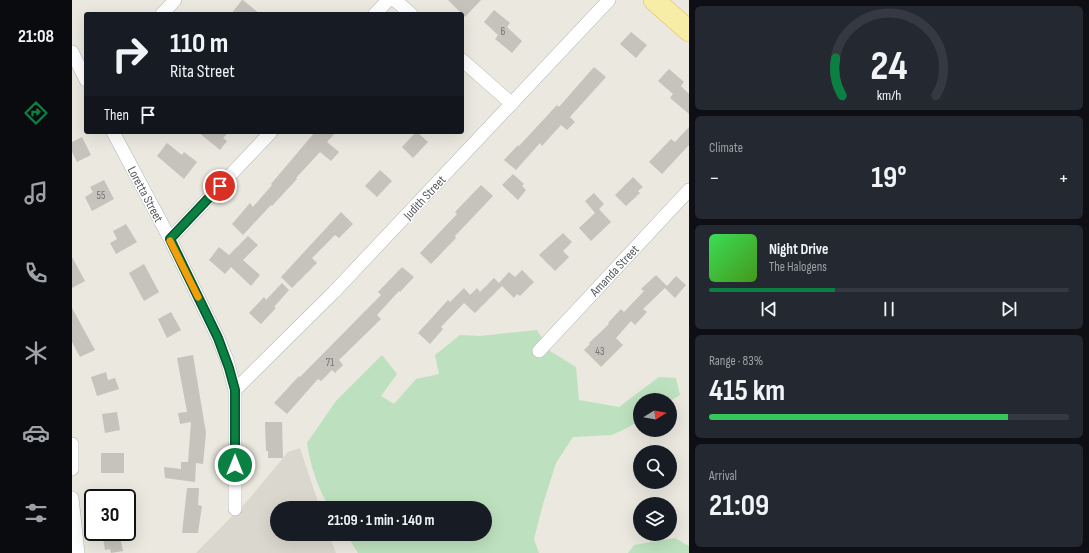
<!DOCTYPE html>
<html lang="en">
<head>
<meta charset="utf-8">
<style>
	:root { --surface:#171b24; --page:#242831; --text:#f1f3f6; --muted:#9ea1a6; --line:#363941; --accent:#0b8043 }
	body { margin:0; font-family:"Sofia Sans Condensed",sans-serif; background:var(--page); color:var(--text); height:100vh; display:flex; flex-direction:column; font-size:15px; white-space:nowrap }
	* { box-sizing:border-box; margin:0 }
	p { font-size:13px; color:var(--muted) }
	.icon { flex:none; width:22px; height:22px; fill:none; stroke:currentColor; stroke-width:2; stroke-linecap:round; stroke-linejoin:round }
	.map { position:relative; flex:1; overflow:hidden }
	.side { display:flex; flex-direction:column; gap:6px; padding:6px; background:#0d0f14; width:400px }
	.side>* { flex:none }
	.banner { position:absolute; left:12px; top:12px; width:380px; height:122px; border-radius:4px; box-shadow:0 4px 16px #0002; background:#171b24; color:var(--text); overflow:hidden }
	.needle { width:26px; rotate:79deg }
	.tools { position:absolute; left:561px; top:393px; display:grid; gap:8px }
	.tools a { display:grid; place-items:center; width:44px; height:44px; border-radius:50%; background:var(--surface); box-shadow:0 4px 16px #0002; font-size:20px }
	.speed { position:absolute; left:12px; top:489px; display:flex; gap:8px; font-size:20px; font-weight:700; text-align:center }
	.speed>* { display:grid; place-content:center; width:52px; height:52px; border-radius:50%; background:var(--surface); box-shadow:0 4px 16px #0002; line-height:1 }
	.speed .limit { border:2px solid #111; border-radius:6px; background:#fff; color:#111 }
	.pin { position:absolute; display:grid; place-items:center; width:34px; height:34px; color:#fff; margin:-17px; border:2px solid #fff; border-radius:50%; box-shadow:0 1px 4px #0007 }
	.me { position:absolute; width:44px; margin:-22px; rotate:0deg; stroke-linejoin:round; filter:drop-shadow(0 0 3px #0008) }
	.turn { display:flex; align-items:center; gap:14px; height:84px; padding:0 20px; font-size:18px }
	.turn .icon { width:52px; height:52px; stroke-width:2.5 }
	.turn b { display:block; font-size:28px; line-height:34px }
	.then { display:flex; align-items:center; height:38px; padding:0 20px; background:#0003; gap:8px; font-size:15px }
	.big { font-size:30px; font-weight:700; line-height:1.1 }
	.side .card { flex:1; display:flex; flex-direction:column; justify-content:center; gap:6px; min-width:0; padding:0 14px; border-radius:6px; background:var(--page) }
	.side .dial { align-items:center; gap:0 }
	.dial svg { height:104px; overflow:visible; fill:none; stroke:var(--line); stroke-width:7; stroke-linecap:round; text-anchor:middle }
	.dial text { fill:var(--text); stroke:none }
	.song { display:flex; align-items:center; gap:12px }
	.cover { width:48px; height:48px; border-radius:6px; background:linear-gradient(135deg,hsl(130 70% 55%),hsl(100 70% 35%)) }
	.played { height:4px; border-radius:2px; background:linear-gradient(90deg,var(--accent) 35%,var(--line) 35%) }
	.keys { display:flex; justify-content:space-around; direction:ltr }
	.heat { display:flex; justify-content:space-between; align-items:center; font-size:22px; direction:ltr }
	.charge { height:6px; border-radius:3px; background:linear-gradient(90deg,#34c759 83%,var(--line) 0) }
	.trip { position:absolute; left:198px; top:501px; width:222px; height:40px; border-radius:20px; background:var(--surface); box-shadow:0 4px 16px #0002; font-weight:700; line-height:40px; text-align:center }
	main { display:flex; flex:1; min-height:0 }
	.tab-bar { display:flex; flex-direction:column; width:72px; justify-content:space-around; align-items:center; background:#090b0e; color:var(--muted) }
	.tab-bar .icon { width:28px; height:28px }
	.tab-bar .current { color:var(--accent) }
	.tab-bar b { font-size:18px; color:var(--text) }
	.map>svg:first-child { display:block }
</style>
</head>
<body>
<main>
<nav class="tab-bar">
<b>21:08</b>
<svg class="icon current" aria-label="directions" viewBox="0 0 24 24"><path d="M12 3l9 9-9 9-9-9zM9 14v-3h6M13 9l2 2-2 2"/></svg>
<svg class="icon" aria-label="music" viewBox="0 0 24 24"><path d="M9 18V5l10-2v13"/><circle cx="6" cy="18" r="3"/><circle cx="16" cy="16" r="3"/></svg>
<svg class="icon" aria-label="phone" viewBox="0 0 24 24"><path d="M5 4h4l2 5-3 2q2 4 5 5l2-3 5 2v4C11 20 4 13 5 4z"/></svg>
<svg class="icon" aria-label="climate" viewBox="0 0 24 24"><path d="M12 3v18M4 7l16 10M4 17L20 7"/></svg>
<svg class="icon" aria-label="car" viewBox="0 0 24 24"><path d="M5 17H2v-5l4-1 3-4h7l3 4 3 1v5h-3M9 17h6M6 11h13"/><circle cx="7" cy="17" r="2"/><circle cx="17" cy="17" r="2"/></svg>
<svg class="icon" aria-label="filters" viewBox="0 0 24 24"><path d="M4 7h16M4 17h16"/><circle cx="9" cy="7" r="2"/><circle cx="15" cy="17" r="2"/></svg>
</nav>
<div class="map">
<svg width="617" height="553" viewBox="0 0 617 553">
	<rect width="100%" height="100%" fill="#eae8df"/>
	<path fill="#dad7ce" d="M228,448L248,508H205V534H257L264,553H124L177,499L216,452Z"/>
	<path fill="#bde1be" d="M465,330L478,351L504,367L507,400L547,407L587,377L604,378L608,395L598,401V400H568V420L557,427L540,435L501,437L484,463L471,504L462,539L467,553H286L274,534H413V508H258C246,489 238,465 235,443L264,401L310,355L325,374L309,396L322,404L344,379L367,374L363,355L388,335L408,336Z
		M603,538L617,546V553H556L562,545Z"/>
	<path fill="#c6c2bc" d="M170,0H171L188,14H159Z
		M376,0H409L393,17Z
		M422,10L438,23L435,27L450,41L440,53L423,39L426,35L412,22Z
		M559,32L575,45L564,58L548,44Z
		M522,67L534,77L498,117L503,122L495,130L489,125L470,146L468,143L444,170L432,160L446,145L447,146L485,105L487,107Z
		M597,69L612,82L609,86L617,94V114L598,98L601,94L586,81Z
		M617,127V145L590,174L577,162L599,139L603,142Z
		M126,132H157L151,138L155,141L148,150Z
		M243,132H264L255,142L267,152L259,161L248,152L224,178L225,179L200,206L199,205L171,235L160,224L178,203L181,207L200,185L199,184Z
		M344,132H345L356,142L341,158L330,147Z
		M10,137L19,155L5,162L0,152V142Z
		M95,143L110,155L112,152L125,162L112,179L85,156Z
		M308,170L320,181L305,197L293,186Z
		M441,174L452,184L450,186L454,190L446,200L430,185Z
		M561,177L571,187L566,191L568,193L554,206L543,195Z
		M32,180L42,199L20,211L13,197L21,192L18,187Z
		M409,185L421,196L383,236L384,238L359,264L348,253L385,214L383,212Z
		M522,193L532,204L527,209L539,222L519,241L507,228L523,213L513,201Z
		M269,212L281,224L267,238L263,235L240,258L245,263L220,288L209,277Z
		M54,224L65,242L44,254L38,243L45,239L41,231Z
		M491,233L500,242L491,251L497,257L483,271L467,255Z
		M176,236L186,245L171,260L188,275L179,286L159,267L153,274L137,260L147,247L157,255Z
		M0,257L13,281L0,288Z
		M72,264L87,292L72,301L57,273Z
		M330,267L342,277L328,292L327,291L305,315L309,319L267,360L271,365L263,373L260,370L249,381L246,379L215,414L202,403L227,376L228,377L309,295L306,292Z
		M450,270L462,282L448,296L445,294L442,298L427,283L437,272L443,277Z
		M584,275L595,286L604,276L614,285L603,298L593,288L571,309L575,312L563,325L559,321L544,338L551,345L529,367L512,350L518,344L517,343L537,324L536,323L549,309L552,312L572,291L569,289Z
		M422,278L430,286L403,313L392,303L369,327L371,329L358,344L346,333L376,300L378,302L392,288L398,295L405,288L408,292Z
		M210,283L217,290L202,307L204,308L189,324L177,313L192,297L194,300Z
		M0,308L23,350L8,357L0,342Z
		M99,312L109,330L95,338L86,319Z
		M121,355L134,433L131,464L124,463L123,482L93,478L92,467L109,469V462H116L119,422L108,424L106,413L115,412L105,358Z
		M34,372L36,380L43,378L47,389L25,396L19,377Z
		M45,412L48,430L33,433L30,414Z
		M193,422H210L211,458H196V451H194Z
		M29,453H52V473H29Z
		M115,488H127L126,505L130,506L126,533H110Z
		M30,532H47L51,551L39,553L38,549L33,550Z"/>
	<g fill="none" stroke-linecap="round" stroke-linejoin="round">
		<defs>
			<path id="street" d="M323,0L339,14
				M90,14L103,0
				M303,14L316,0
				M0,52L14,80
				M390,60L440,104
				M41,132L98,239L146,338L155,360L163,390V509
				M98,239L199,132
				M467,351L617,190
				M163,390L262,292L537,0
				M0,444V469
				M0,498L6,553"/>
			<path id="primary" d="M582,0L617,31"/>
		</defs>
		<use href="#street" stroke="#b2b5b9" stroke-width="14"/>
		<use href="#primary" stroke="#e5c25d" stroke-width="22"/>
		<use href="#street" stroke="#fff" stroke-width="13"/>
		<use href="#primary" stroke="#f8eda7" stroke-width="21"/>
	</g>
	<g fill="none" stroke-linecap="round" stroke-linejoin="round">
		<defs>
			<path id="route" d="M148,186L98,239L146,338L157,368L163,390V465"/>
		</defs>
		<use href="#route" stroke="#07532c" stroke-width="10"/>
		<use href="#route" stroke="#0b8043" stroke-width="7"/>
		<path stroke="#f59e0b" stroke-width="7" d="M98,241L126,297"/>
	</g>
	<g text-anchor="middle" stroke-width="3" stroke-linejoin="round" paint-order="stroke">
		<g font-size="11" fill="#747576">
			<text x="431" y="35">6</text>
			<text x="29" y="199">55</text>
			<text x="528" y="355">43</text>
			<text x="258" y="366">71</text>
		</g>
		<g font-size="13" fill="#585b5f" stroke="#fff">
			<text transform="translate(74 194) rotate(62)" y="5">Loretta Street</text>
			<text transform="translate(352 197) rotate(-47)" y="5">Judith Street</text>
			<text transform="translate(542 270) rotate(-47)" y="5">Amanda Street</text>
		</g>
	</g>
</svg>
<div class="tools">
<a><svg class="needle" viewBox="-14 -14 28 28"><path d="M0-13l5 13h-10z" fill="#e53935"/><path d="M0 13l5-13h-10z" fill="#9ea1a6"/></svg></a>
<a><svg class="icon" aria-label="search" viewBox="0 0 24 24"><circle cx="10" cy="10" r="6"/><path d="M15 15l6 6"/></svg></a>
<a><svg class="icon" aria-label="layers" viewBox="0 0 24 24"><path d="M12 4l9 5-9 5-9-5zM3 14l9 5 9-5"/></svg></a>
</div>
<div class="speed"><div class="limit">30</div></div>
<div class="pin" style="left:148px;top:186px;background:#d93025"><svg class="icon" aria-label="arrive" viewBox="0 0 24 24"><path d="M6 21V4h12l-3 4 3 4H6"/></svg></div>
<svg class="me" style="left:163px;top:465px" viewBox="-20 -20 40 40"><circle r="17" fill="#0b8043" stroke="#fff" stroke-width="3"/><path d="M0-11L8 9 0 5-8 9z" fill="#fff"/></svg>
<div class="trip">21:09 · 1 min · 140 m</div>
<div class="banner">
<div class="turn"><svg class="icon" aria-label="right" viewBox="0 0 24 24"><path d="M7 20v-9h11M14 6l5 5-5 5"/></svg><div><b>110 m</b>Rita Street</div></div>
<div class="then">Then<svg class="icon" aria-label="arrive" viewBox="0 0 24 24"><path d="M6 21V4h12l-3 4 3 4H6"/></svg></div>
</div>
</div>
<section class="side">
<div class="card dial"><svg viewBox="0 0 100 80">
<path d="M14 69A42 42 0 1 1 86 69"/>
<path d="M14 69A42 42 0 0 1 9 40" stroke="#0b8043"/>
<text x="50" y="56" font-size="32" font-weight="700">24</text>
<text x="50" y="72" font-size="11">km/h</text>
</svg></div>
<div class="card"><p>Climate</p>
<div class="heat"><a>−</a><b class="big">19°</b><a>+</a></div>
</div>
<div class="card">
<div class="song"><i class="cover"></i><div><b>Night Drive</b><p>The Halogens</p></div></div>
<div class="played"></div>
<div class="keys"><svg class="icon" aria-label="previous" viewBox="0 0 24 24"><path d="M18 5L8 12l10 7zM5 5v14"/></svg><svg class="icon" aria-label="pause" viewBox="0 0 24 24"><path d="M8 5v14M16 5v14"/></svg><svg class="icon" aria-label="next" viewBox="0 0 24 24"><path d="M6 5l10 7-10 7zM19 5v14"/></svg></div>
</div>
<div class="card"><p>Range · 83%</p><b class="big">415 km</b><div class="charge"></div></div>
<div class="card"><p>Arrival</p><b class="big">21:09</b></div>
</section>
</main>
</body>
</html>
